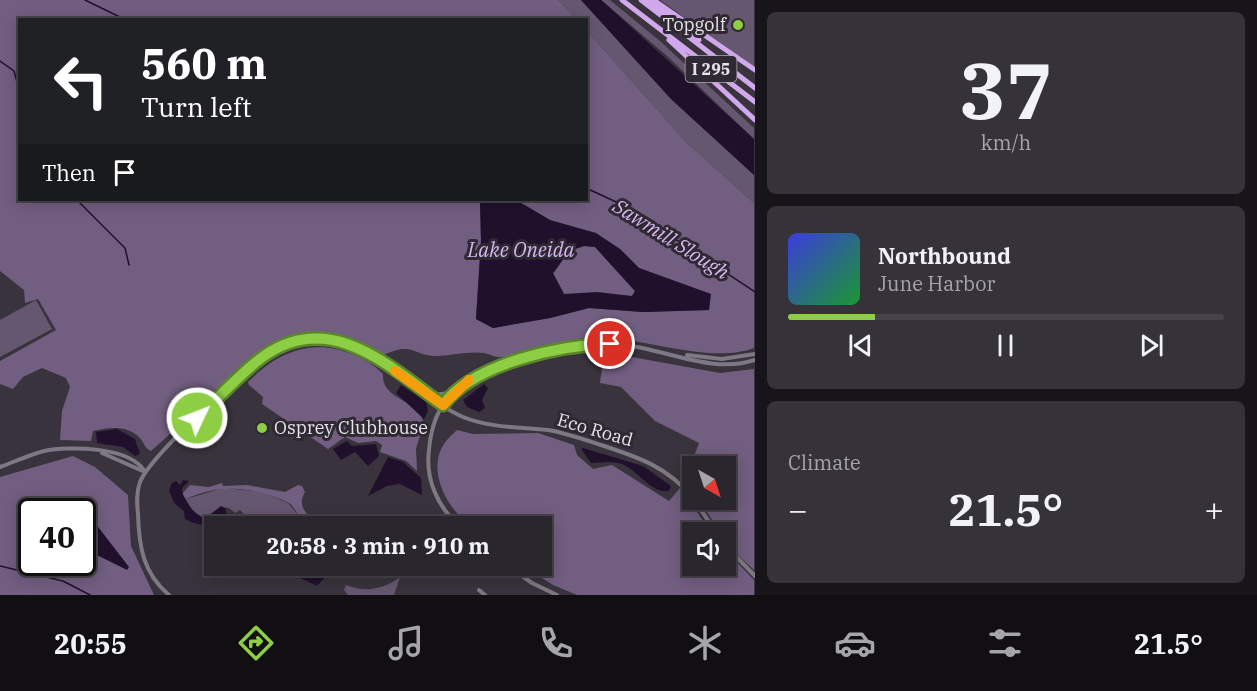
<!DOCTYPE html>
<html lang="en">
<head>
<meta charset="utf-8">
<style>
	:root { --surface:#2a262d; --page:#363239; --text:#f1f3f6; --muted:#a5a5aa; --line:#464349; --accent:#8dce44 }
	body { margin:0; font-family:"IBM Plex Serif",serif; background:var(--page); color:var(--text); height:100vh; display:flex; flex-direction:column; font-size:22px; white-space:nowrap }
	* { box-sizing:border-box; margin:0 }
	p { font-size:20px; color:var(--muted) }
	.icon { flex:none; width:33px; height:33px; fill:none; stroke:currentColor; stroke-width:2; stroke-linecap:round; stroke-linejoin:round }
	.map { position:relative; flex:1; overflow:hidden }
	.details { display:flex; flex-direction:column; gap:12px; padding:12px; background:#171519; width:502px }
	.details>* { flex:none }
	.banner { position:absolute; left:18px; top:18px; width:570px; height:183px; border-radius:0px; box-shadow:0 3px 15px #0003,0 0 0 2px var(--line); background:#202124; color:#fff; overflow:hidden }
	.needle { width:39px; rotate:141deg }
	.controls { position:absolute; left:682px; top:456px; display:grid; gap:12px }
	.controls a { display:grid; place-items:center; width:54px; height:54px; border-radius:0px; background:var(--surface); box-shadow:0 3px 15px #0003,0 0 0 2px var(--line); font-size:30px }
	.speed { position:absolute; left:18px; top:498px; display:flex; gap:12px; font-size:30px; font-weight:700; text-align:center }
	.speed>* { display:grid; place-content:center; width:78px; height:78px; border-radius:50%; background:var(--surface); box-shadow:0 3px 15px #0003,0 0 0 2px var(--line); line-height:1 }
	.speed .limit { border:3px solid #111; border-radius:9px; background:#fff; color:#111 }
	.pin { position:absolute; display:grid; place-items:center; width:51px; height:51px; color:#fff; margin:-26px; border:3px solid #fff; border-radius:50%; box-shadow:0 2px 6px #0007 }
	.me { position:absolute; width:66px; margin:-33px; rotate:47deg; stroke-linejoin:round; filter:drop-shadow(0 0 4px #0008) }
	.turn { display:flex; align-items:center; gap:21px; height:126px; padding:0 24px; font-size:27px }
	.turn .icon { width:78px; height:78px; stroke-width:2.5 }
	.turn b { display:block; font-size:42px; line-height:51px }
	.then { display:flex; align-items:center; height:57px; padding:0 24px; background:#0003; gap:12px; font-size:22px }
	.big { font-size:45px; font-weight:700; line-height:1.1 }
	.details .widget { flex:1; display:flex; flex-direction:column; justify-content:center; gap:9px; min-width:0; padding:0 21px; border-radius:9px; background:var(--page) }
	.details .dial { align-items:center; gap:0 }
	.dial b { font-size:78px; line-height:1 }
	.song { display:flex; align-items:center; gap:18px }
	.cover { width:72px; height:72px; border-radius:9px; background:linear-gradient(135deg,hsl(240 70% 55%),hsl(130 70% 35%)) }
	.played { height:6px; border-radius:3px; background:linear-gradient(90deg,var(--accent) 20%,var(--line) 20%) }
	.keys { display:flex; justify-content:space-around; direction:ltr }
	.heat { display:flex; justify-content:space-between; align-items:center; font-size:33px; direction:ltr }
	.trip { position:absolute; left:204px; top:516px; width:348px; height:60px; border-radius:0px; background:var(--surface); box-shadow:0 3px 15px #0003,0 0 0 2px var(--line); font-weight:700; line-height:60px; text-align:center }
	.tabs { display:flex; height:96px; justify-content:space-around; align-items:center; background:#110f12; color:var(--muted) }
	.tabs .icon { width:42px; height:42px }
	.tabs .current { color:var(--accent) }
	.tabs b { font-size:27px; color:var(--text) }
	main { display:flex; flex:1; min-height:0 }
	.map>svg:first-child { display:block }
</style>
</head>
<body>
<main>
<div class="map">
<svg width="755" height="595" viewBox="0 0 755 595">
	<rect width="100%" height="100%" fill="#38333c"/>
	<path fill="#665770" d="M558,0H581L671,99L754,175V203L687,143L587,31L586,20L576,19Z
		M601,0H610L660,41L754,128V139L666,55Z
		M660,0H754V68Z
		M36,300L52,329L0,357V320Z
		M223,488L263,492L288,503L306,524L304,526H256L240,510L235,513C224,500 213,514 203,518L194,513L186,499Z
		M400,577L394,595H348L344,590L346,585C366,593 384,589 400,577Z"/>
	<path fill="#725e80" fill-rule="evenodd" d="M0,0H558L576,19L20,20V200H480L481,241L476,319L493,328L550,318L589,308L643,312L709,310L710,294L639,268L620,249L550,220L516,200H586L587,31L687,143L754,203V348C713,364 646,339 600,337C566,336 535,354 502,357C496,358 490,354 484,353C469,351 453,355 438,356C411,356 415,340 381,356C348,329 311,328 272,343L151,451C143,447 145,443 139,437C127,425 108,427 93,431L91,441L60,440L62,411L70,387L66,378L42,368L23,377L13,389L0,384V361L56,330L38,299L25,303L24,290L0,271Z
		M584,246L595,247L635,291L632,296L564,294L553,274L569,251Z
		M323,347C346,350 366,357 383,374C381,396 409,399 419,413C421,416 422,419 424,422L416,449L417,471L406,461L380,452L382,445L376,441L358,443L345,437L328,449L262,404L263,397L249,385L248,382C270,360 292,347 323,347Z
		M604,352L720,373L754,369V570C744,560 726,547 726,532H720L699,500H726V466H698L692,462L699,443L655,421L621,387L600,383Z
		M457,430L473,434L538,433L574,445L577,455L593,469L612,465L669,501L680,488L711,532H693V566H726V551L754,580V595H577L553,585L523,566H542V526H471C448,510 426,471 444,444C447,439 453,434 457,430Z
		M73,456L95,467L128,495L131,546L154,595H0V477ZM32,512H82L83,528L87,524L127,569L82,548V562H32Z
		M222,483L223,486L247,485L285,492L298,485L302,486L305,492C296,507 308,515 319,526L306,524C300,519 293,505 289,503C256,487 220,483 186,499L182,494L190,485L209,487Z"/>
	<path fill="#21102c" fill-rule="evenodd" d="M581,0H601L608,6L754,139V175L671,99Z
		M480,200H516L550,220L596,233L620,249L639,268L711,294L709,310L643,312L589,308L550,318L493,328L476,319L481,241ZM584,246L595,247L635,291L632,296L597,292L564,294L553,273L569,251Z
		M484,384L488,388L482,400L485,408L479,412L467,407L463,400Z
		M401,385L426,402L428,411L424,419L396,393Z
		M117,429L135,439L140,454L135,456L123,447L97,443L96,432Z
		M347,441L352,446L376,444L379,456L368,466L355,452L341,460L333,449Z
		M583,448L643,466L671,486L669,491C652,494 639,472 624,465C612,460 603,463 591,463L581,449Z
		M388,457L403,462L421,478L422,495L400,484L387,486L368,496Z
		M183,480L189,481L182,488C182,500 196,517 206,518L221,506L225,508L228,518C217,527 199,527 185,519L184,511L174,503L169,490L172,483L176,481L180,485Z
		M95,523L129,567L127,570L83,548V528L87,524Z
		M266,566H326L328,574L317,586L290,573L282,574Z"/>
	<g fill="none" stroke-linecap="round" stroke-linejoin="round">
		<path stroke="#21102c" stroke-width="1.5" d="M85,0L126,20
			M0,61L14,71L20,93
			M586,188L627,207L755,292
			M77,200L125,248L129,265
			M0,566L63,581L90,595"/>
		<path stroke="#7e7883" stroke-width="4" d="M687,355L722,359L755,354
			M430,395L452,393
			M102,453L145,472
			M0,467C14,462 29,455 44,451C68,446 131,446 145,472
			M694,500L716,532
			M459,526C438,507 425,479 429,450C431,427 437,409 453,392C486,360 580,340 625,345C667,350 713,374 755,360
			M726,546L755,576
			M508,566L532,583L557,595
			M479,590L485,595
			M169,595C143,573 139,547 138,514C137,504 136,493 140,482C148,459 240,374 263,357C276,347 293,341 309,339C373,331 411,395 463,417C490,428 520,427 548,430C566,433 583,439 601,445C638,457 668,467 693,498"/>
		<path stroke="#d0a8eb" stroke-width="5" d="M622,0L755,102
			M641,0L755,88
			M648,0L699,40
			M655,1L755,70
			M669,40L755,120"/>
	</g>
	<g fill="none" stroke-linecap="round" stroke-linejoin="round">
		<defs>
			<path id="route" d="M197,418C219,398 240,373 264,356C331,309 390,367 443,405C474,363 561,345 610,344"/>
		</defs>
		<use href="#route" stroke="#5c862c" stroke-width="15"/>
		<use href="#route" stroke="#8dce44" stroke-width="10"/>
		<path stroke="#f59e0b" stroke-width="10" d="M395,371L443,405L469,380"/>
	</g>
	<g fill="#8dce44" stroke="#2e2932" stroke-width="2">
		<circle cx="738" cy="25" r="6"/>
		<circle cx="262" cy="428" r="6"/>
	</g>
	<g text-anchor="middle" stroke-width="6" stroke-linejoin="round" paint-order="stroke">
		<rect fill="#2e2932" stroke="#aeaab1" stroke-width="1.5" x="685.5" y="56" width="51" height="26" rx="4.5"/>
		<g font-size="16" font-weight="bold" fill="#e5e2e8">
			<text x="711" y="75">I 295</text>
		</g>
		<g font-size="18" fill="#e5e2e8" stroke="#2e2932" text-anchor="end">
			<text x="726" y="31">Topgolf</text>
			<text x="274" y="434" text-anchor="start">Osprey Clubhouse</text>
		</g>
		<g font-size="18" fill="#e5e2e8" stroke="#2e2932">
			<text transform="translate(595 430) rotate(16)" y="6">Eco Road</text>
		</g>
		<g font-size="20" font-style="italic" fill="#d9b6f1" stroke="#2e2932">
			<text transform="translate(671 239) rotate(32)" y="7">Sawmill Slough</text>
			<text x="521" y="257">Lake Oneida</text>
		</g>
	</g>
</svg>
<div class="controls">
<a><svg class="needle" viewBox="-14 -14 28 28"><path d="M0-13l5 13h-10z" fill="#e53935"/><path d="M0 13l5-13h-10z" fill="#a5a5aa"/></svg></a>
<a><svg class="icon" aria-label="sound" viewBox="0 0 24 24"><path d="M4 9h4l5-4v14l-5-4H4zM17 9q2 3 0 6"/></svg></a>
</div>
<div class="speed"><div class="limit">40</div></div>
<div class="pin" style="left:610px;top:344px;background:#d93025"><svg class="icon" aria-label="arrive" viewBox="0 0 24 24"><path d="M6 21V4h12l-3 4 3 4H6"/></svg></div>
<svg class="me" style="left:197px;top:418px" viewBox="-20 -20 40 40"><circle r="17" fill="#8dce44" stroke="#fff" stroke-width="3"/><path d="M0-11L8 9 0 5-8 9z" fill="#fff"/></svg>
<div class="trip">20:58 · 3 min · 910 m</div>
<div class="banner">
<div class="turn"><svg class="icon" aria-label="left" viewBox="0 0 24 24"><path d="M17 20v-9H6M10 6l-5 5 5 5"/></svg><div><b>560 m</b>Turn left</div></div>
<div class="then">Then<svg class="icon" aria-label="arrive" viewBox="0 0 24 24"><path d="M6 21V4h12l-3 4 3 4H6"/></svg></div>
</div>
</div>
<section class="details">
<div class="widget dial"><b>37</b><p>km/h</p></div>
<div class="widget">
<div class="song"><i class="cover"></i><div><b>Northbound</b><p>June Harbor</p></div></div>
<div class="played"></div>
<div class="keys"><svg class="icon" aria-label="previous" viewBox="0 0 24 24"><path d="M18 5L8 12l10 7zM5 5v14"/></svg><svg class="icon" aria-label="pause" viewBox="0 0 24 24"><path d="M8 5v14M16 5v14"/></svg><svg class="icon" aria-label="next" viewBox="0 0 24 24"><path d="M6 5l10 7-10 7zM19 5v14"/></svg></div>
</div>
<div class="widget"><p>Climate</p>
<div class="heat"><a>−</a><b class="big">21.5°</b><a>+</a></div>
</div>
</section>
</main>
<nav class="tabs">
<b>20:55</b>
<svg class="icon current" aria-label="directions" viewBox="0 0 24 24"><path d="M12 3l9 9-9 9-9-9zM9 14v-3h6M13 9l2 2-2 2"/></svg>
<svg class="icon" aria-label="music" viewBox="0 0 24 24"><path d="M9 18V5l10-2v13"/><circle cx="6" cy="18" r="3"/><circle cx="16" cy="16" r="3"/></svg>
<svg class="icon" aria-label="phone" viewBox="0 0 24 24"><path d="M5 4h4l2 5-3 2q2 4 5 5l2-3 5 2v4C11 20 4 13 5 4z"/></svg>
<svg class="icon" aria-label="climate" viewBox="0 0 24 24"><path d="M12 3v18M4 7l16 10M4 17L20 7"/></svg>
<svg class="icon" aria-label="car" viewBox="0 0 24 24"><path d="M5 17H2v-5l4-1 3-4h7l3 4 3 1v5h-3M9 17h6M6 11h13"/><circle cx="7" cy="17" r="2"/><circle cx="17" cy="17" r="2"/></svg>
<svg class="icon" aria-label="filters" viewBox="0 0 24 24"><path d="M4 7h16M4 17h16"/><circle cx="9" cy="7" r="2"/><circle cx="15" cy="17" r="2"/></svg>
<b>21.5°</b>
</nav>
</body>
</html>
